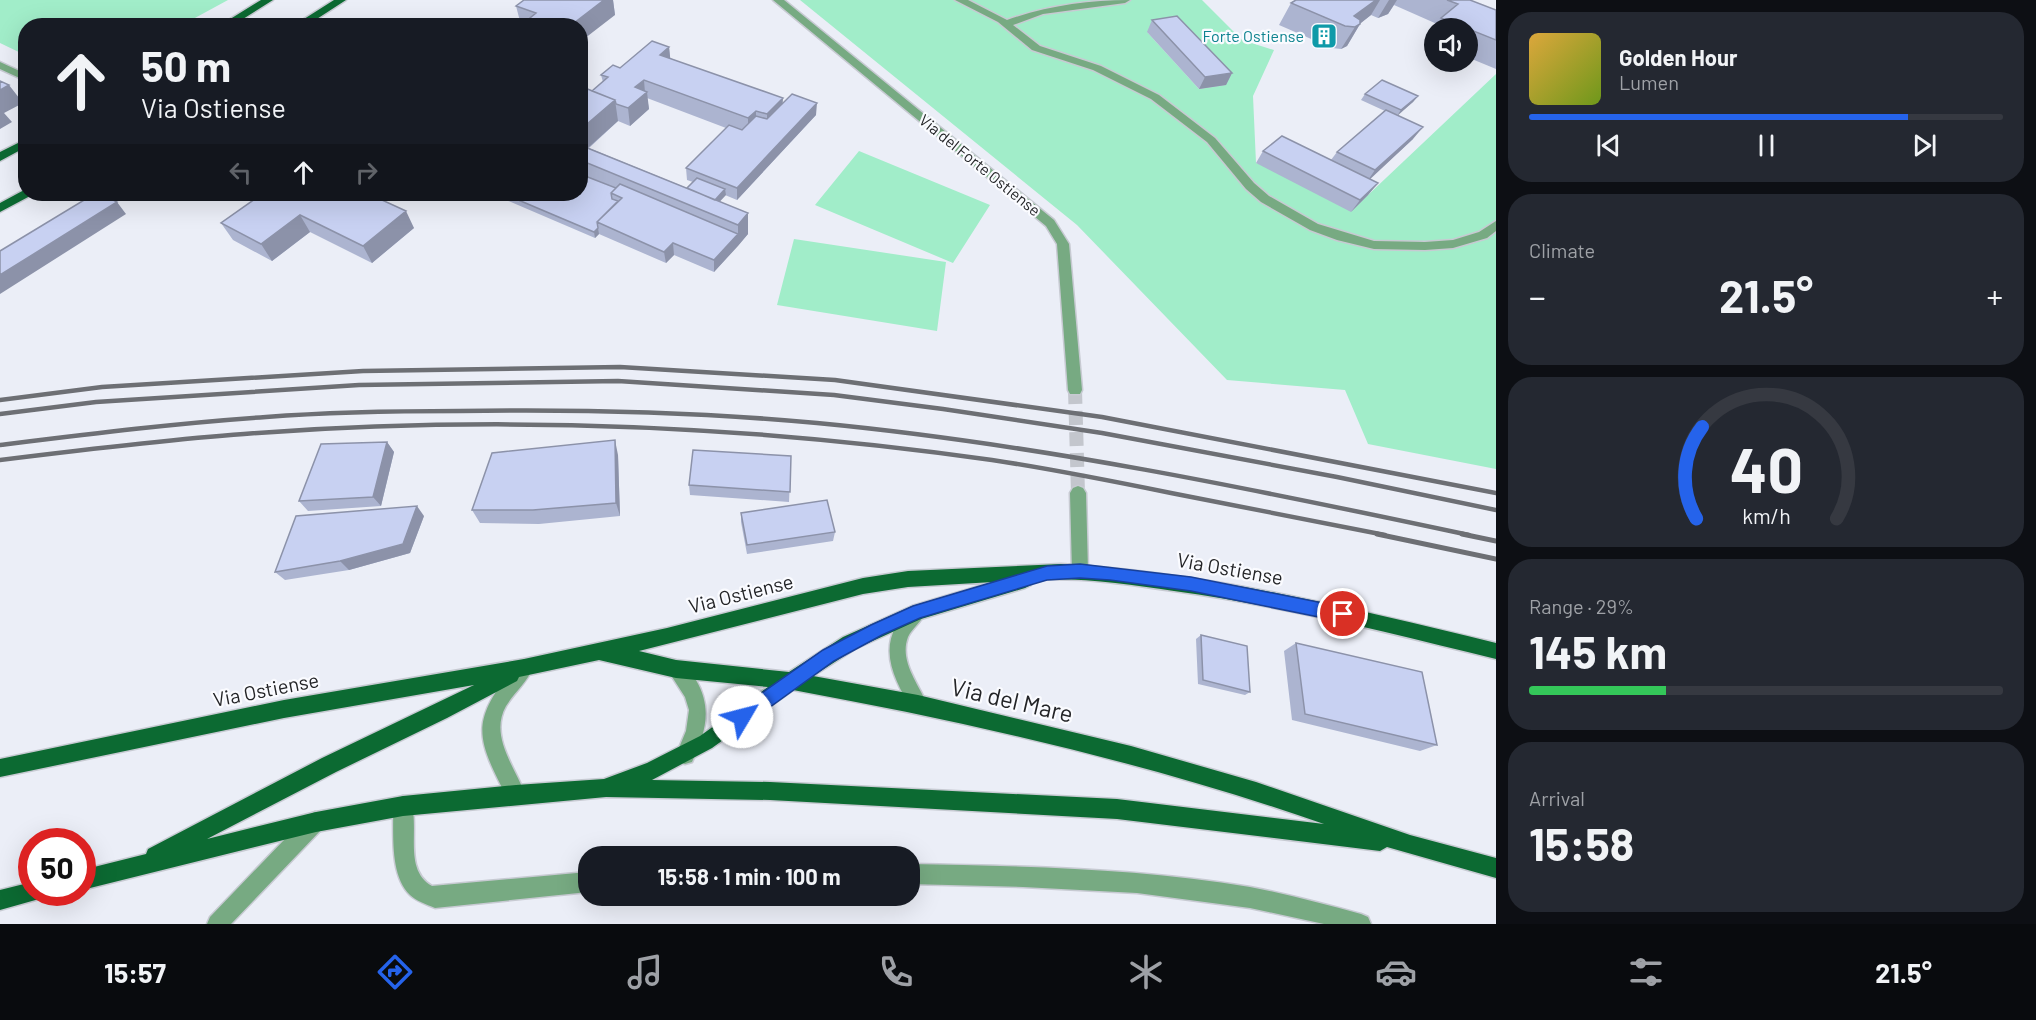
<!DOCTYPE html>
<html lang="en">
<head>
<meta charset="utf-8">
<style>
	:root { --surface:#171b24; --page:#242831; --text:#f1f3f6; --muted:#9ea1a6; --line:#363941; --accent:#2563eb }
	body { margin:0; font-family:Barlow,sans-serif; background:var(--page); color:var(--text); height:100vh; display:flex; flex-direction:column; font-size:22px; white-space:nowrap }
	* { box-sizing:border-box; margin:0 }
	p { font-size:20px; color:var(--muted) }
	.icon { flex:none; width:33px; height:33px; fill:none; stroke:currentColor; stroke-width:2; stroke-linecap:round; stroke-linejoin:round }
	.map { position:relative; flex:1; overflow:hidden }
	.side { display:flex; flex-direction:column; gap:12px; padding:12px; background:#0d0f14; width:540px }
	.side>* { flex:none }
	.banner { position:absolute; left:18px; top:18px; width:570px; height:183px; border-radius:24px; box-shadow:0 6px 24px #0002; background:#171b24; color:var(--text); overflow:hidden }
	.buttons { position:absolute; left:1424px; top:18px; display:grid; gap:12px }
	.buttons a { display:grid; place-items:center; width:54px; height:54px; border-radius:50%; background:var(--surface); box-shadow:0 6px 24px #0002; font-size:30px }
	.speed { position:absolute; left:18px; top:828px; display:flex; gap:12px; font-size:30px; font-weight:700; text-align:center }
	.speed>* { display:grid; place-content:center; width:78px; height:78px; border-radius:50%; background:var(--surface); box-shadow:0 6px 24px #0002; line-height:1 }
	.speed .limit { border:9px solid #d22; background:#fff; color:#111 }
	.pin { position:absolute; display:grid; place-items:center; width:51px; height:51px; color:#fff; margin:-26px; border:3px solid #fff; border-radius:50%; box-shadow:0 2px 6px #0007 }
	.me { position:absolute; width:66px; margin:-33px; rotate:53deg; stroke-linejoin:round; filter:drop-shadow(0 0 4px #0008) }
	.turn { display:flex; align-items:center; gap:21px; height:126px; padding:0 24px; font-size:27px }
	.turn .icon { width:78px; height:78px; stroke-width:2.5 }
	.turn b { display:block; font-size:42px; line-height:51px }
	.lanes { display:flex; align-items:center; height:57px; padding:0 24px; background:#0003; justify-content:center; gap:30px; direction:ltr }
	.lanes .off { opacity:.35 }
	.big { font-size:45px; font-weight:700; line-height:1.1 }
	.side .card { flex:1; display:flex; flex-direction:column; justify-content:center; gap:9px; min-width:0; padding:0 21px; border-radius:24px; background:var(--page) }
	.side .dial { align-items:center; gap:0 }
	.dial svg { height:156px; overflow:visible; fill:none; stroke:var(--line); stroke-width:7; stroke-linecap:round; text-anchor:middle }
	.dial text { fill:var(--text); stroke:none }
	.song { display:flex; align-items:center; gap:18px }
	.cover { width:72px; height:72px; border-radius:9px; background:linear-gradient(135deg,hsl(40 70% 55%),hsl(80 70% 35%)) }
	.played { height:6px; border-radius:3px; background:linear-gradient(90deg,var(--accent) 80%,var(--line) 80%) }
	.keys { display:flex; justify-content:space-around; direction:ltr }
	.heat { display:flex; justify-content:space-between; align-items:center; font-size:33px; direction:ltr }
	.charge { height:9px; border-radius:4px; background:linear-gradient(90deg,#34c759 29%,var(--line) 0) }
	.trip { position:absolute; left:578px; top:846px; width:342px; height:60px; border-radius:24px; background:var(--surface); box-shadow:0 6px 24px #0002; font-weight:700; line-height:60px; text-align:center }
	.tabs { display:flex; height:96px; justify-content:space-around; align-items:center; background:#090b0e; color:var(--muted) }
	.tabs .icon { width:42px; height:42px }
	.tabs .current { color:var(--accent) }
	.tabs b { font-size:27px; color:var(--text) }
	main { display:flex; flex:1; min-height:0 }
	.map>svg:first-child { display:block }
</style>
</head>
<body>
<main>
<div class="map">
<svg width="1496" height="924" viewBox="0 0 1496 924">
	<rect width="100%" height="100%" fill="#ebeef7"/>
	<path fill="#a1edc9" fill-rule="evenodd" d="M0,0H228L182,25L26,26L25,55L0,43Z
		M800,0H1202L1242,40L1274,50L1253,96L1256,163L1368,195L1496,74V469L1368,444L1345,390L1227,380L1077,225ZM1147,32L1225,85L1199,89Z
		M859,151L990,205L953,263L815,205Z
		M794,239L946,262L937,331L777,305Z"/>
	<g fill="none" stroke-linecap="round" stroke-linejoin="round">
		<path stroke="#c3c6cd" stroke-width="14" stroke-dasharray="14 7" stroke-linecap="butt" d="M1075,390L1078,493"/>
		<defs>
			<path id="minor" d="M773,0H784L1054,220L1069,244L1082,390L1080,394H1070L1068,390L1057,244L1046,226Z
				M955,0H968L1007,20C1047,6 1087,0 1130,0L1125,3L1043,14L1013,25L1040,46L1101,66L1159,95L1215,138L1254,183L1269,196L1318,224L1374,241L1425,242L1453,240L1479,232L1496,221V231L1487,238L1453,248L1425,250L1374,249L1337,240L1310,230L1261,202L1246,189L1207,142L1151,99L1093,70L1032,50L998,22Z
				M0,62L26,74V81L0,69Z
				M1078,486L1083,488L1086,493L1088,571L1086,576L1080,578L1074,576L1072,571L1070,493L1073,488Z
				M916,606L922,608L924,614C921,623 912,628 908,637C899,661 918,683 927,704L924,710L918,713L912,710C897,684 880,655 896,626C901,617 907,610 916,606Z
				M524,659L530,662L533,668C527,682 514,693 506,706C489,736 515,767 525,794L523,801L516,803L509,801C474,734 470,722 518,662Z
				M676,660C685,664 690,672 696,680C713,709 705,734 692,762L685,764L678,762L676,755L686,731L689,710L685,697L667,669L670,663Z
				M403,796L410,799C421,827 402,869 432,886L588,872V892L435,908C426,904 416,901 410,895C389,875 394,832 393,806L396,799Z
				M315,812L322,815L325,822L322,829L231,924H207L210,917L308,815Z
				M909,864C1023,866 1138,868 1250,887C1288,894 1324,904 1361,914L1368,917L1371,924H1324L1250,908L1137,893L1023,887L909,884Z"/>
			<path id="major" d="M261,0H273L232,26H219Z
				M334,0H346L306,26H293Z
				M26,139V147L0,161V152Z
				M26,189V194H32L30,196L0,212V203Z
				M1061,564C1209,573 1352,608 1496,643V659C1389,633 1283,606 1174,591C1127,584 1081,577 1033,580L1031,585L1025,588L921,619L855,649L813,676L918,695L1131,746L1256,782L1410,835L1496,858V878L1387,847L1380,851L1117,819L770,800L606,797L403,816L316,832L82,890V870L146,854L148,849L322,758L474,685L284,718L0,777V759L284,700L524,659L667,628L863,578L908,571ZM993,582L912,606L843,637L789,672L676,660L639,651L863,594L908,587ZM599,660L676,678L768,687L700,736L647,763L604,779L516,785L403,796L316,812L207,839L336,772L447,718L517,681L519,677ZM793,690C973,723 1152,764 1324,824L1117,799L770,782L652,780L712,748Z
				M32,882V892H42L39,899L0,910V890Z"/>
		</defs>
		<use href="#minor" stroke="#c7cad2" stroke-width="3"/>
		<use href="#major" stroke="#c7cad2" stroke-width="3"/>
		<use href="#minor" fill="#77aa82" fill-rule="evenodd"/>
		<use href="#major" fill="#0c6a32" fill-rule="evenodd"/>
		<path stroke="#6d6f74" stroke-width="4.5" d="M0,400L102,387L363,371L620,367L835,380L1102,417L1496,493
			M0,414L96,402L359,385L618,381L834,395L943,409L1102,433L1337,477L1496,510
			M0,445C89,434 177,423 266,417C331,412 395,411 460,411C579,409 698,412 817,423C1037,444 1253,489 1469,535
			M0,460C81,450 162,440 244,434C492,415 746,425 992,460C1052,469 1112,481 1171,493C1243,507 1314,521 1385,535"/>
		<path stroke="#6d6f74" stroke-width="5" d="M1377,534L1496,559
			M1462,534L1496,541"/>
	</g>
	<path fill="#acb4d0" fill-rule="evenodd" d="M524,0H613L615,15L521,25L516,6Z
		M1295,0H1470L1496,10V69L1467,57V28H1434V43L1426,39L1437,24L1394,5L1388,14L1378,18L1371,15L1360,23V24L1347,46L1341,49L1332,48L1279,25L1291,3Z
		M1152,20L1232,73L1226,85L1199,89L1147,32Z
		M669,47L670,58L782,103L816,115L737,200L725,195L719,202L748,234L714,272L674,255L666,263L599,234L595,238L492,194H580V86L592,91L603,82L601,75ZM647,98L726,128L686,168L687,180L693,182L687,188L589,148L618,121L630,126L649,109Z
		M1365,94L1418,96L1413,102L1397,115L1413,139L1369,179L1378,183L1368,195L1351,212L1256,163L1263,151L1331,160L1337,152L1385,111L1361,100Z
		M387,194L380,199L414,228L372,263L310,232L272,261L233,240L221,223Z
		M387,442L394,452L381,506L308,511L299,501Z
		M618,455L620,516L539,524L480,523L472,510Z
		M791,456L789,502L690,495L689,485Z
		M741,513L835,532L833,541L747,554L741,522Z
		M424,516L410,553L349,570L285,580L275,572Z
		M1201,635L1250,692L1245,695L1198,684L1196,639Z
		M1296,643L1437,745L1420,751L1292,720L1284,651Z"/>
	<path fill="#8c92a9" d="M604,0H613L615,15L580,42V26H570Z
		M1376,0H1380L1371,15L1356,27L1360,24L1347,46L1341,49L1355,27L1354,16Z
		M1389,0H1397L1388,14L1378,18Z
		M669,47L671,65L660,55Z
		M1232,73L1226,85L1199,89L1205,77Z
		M644,80L645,93L647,92L649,109L630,126L628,108L635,87Z
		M0,81L9,85L23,103L4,113L12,122L0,129Z
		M1418,96L1413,102L1396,117L1401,110Z
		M783,98L782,116L767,132V114Z
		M615,100L618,121L580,155V130Z
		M817,103L816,115L737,200V188Z
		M756,111V128L748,136V118Z
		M1423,127L1413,139L1366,183L1375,170Z
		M1378,183L1368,195L1351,212L1360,200Z
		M725,189L726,195L709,213L705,211Z
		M363,194H387L369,207Z
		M117,202L126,214L0,294V275Z
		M406,211L414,228L372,263L363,246Z
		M748,213V234L738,246V225Z
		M300,215L310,232L272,261L261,244Z
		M598,228L599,234L595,238L594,232Z
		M738,234V246L714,272V260Z
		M673,243L674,255L666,263L664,252Z
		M615,440L618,455L620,516L616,503Z
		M387,442L394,452L381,506L373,497Z
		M417,506L424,516L410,553L349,570L340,561Z"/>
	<path fill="#c8d1f2" stroke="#8c92a9" stroke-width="1.5" d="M524,0H604L570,26H520L536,13L516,6Z
		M1296,0H1376L1354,16L1360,20V24L1355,27L1345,26L1291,3Z
		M1447,0H1470L1496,10V40L1441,18L1458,4Z
		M1177,16L1232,73L1205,77L1152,20Z
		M652,41L669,47L660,55L783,98L767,114L756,111L748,118L644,80L635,87L647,92L628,108L616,104L615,100L592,91L608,77L601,75L613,65L620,68Z
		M1382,80L1418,96L1401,110L1365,94Z
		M0,81L9,85L0,90Z
		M580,86L615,100L580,130Z
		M792,94L817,103L737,188L686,168L729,125L742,130L756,116L767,119Z
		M1386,110L1423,127L1375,170L1337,152Z
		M1282,136L1378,183L1360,200L1263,151Z
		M580,145L748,213L738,225L580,160Z
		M580,174L616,188L611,193L612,199L618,201L597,222L598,228L594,232L504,194H580Z
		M697,178L725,189L715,200L687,188Z
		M620,184L738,234L714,260L673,243L664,252L597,222L622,198L611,193Z
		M94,194H102L117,202L0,275V251Z
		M262,194H369L406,211L363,246L300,215L261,244L221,223Z
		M615,440L616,503L533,510H472L492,453Z
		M387,442L373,497L299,501L321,444Z
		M693,450L791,456L790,492L689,485Z
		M827,500L835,532L747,545L741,513Z
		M417,506L403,544L340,561L275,572L296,516Z
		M1201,635L1247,646L1250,692L1203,680Z
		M1296,643L1422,672L1437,745L1305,714Z"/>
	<path fill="#2563eb" stroke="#184099" stroke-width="1.5" d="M1080,564L1191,577L1343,607L1348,609L1350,614L1348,619L1343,622L1191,591L1110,580L1080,578L1047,580L920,618L882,635L834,661L748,723L742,725L736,723L734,717L736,711L823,650L871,625L913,606L1047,566Z"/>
	<defs>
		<symbol id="building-square" viewBox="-11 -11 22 22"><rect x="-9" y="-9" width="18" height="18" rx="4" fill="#0f9aa8" stroke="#fafbff"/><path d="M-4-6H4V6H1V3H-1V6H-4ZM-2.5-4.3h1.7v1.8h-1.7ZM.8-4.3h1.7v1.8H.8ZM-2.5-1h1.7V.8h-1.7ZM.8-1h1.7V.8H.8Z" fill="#fff"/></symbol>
	</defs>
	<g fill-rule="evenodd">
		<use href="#building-square" x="1309" y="21" width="30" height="30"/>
	</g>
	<g text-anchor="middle" stroke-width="4.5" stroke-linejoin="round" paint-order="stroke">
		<g font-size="16" fill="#0d838f" stroke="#fafbff" text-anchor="end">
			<text x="1304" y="42">Forte Ostiense</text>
		</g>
		<g font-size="16" fill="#232427" stroke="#fafbff">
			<text transform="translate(980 165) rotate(39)" y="6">Via del Forte Ostiense</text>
		</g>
		<g font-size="20" fill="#232427" stroke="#fafbff">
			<text transform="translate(1230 569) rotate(10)" y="7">Via Ostiense</text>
			<text transform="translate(741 594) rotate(-14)" y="7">Via Ostiense</text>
			<text transform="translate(266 690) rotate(-11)" y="7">Via Ostiense</text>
		</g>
		<g font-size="24" fill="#232427" stroke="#fafbff">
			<text transform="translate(1012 701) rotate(13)" y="8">Via del Mare</text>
		</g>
	</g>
</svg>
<div class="buttons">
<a><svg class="icon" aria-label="sound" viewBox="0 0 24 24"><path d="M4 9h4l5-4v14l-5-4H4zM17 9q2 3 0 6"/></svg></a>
</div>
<div class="speed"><div class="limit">50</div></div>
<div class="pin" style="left:1343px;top:614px;background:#d93025"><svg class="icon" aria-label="arrive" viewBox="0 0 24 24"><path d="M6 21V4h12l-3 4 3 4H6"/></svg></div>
<svg class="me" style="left:742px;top:717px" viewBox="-20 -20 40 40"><circle r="19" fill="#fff"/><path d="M0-13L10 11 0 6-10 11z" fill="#2563eb"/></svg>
<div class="trip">15:58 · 1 min · 100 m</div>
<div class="banner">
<div class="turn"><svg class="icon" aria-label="ahead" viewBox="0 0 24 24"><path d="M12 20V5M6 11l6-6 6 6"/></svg><div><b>50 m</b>Via Ostiense</div></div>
<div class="lanes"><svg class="icon off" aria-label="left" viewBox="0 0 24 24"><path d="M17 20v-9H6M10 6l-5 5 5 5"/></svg><svg class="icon" aria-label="ahead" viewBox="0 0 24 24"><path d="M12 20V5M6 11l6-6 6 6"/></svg><svg class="icon off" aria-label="right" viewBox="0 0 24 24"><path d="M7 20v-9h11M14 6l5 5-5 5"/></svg></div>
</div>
</div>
<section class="side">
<div class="card">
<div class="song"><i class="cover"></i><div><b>Golden Hour</b><p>Lumen</p></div></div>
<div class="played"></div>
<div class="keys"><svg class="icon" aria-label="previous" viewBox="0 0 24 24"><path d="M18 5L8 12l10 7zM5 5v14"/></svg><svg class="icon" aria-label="pause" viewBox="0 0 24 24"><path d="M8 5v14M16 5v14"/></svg><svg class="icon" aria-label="next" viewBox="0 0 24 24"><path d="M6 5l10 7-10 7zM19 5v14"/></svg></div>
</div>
<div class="card"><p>Climate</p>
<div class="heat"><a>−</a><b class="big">21.5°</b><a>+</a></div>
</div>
<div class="card dial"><svg viewBox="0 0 100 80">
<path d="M14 69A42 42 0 1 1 86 69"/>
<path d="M14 69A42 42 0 0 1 17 22" stroke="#2563eb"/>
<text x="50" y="56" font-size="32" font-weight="700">40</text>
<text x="50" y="72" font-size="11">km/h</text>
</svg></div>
<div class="card"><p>Range · 29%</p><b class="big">145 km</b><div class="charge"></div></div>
<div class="card"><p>Arrival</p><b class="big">15:58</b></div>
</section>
</main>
<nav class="tabs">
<b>15:57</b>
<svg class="icon current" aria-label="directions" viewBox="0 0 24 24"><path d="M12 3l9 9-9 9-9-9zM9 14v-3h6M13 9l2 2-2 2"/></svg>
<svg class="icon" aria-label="music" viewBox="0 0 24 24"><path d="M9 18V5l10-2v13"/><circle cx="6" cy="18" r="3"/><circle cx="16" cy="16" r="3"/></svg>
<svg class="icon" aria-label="phone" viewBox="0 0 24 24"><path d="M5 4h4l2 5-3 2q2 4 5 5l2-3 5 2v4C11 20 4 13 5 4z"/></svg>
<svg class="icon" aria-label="climate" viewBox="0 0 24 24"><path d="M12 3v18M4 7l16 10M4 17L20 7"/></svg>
<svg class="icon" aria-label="car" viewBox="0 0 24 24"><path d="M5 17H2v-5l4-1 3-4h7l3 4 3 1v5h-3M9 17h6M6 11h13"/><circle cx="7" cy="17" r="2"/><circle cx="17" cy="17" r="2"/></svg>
<svg class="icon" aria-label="filters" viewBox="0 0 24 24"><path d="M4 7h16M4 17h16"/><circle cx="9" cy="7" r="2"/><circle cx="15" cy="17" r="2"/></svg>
<b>21.5°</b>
</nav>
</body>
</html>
